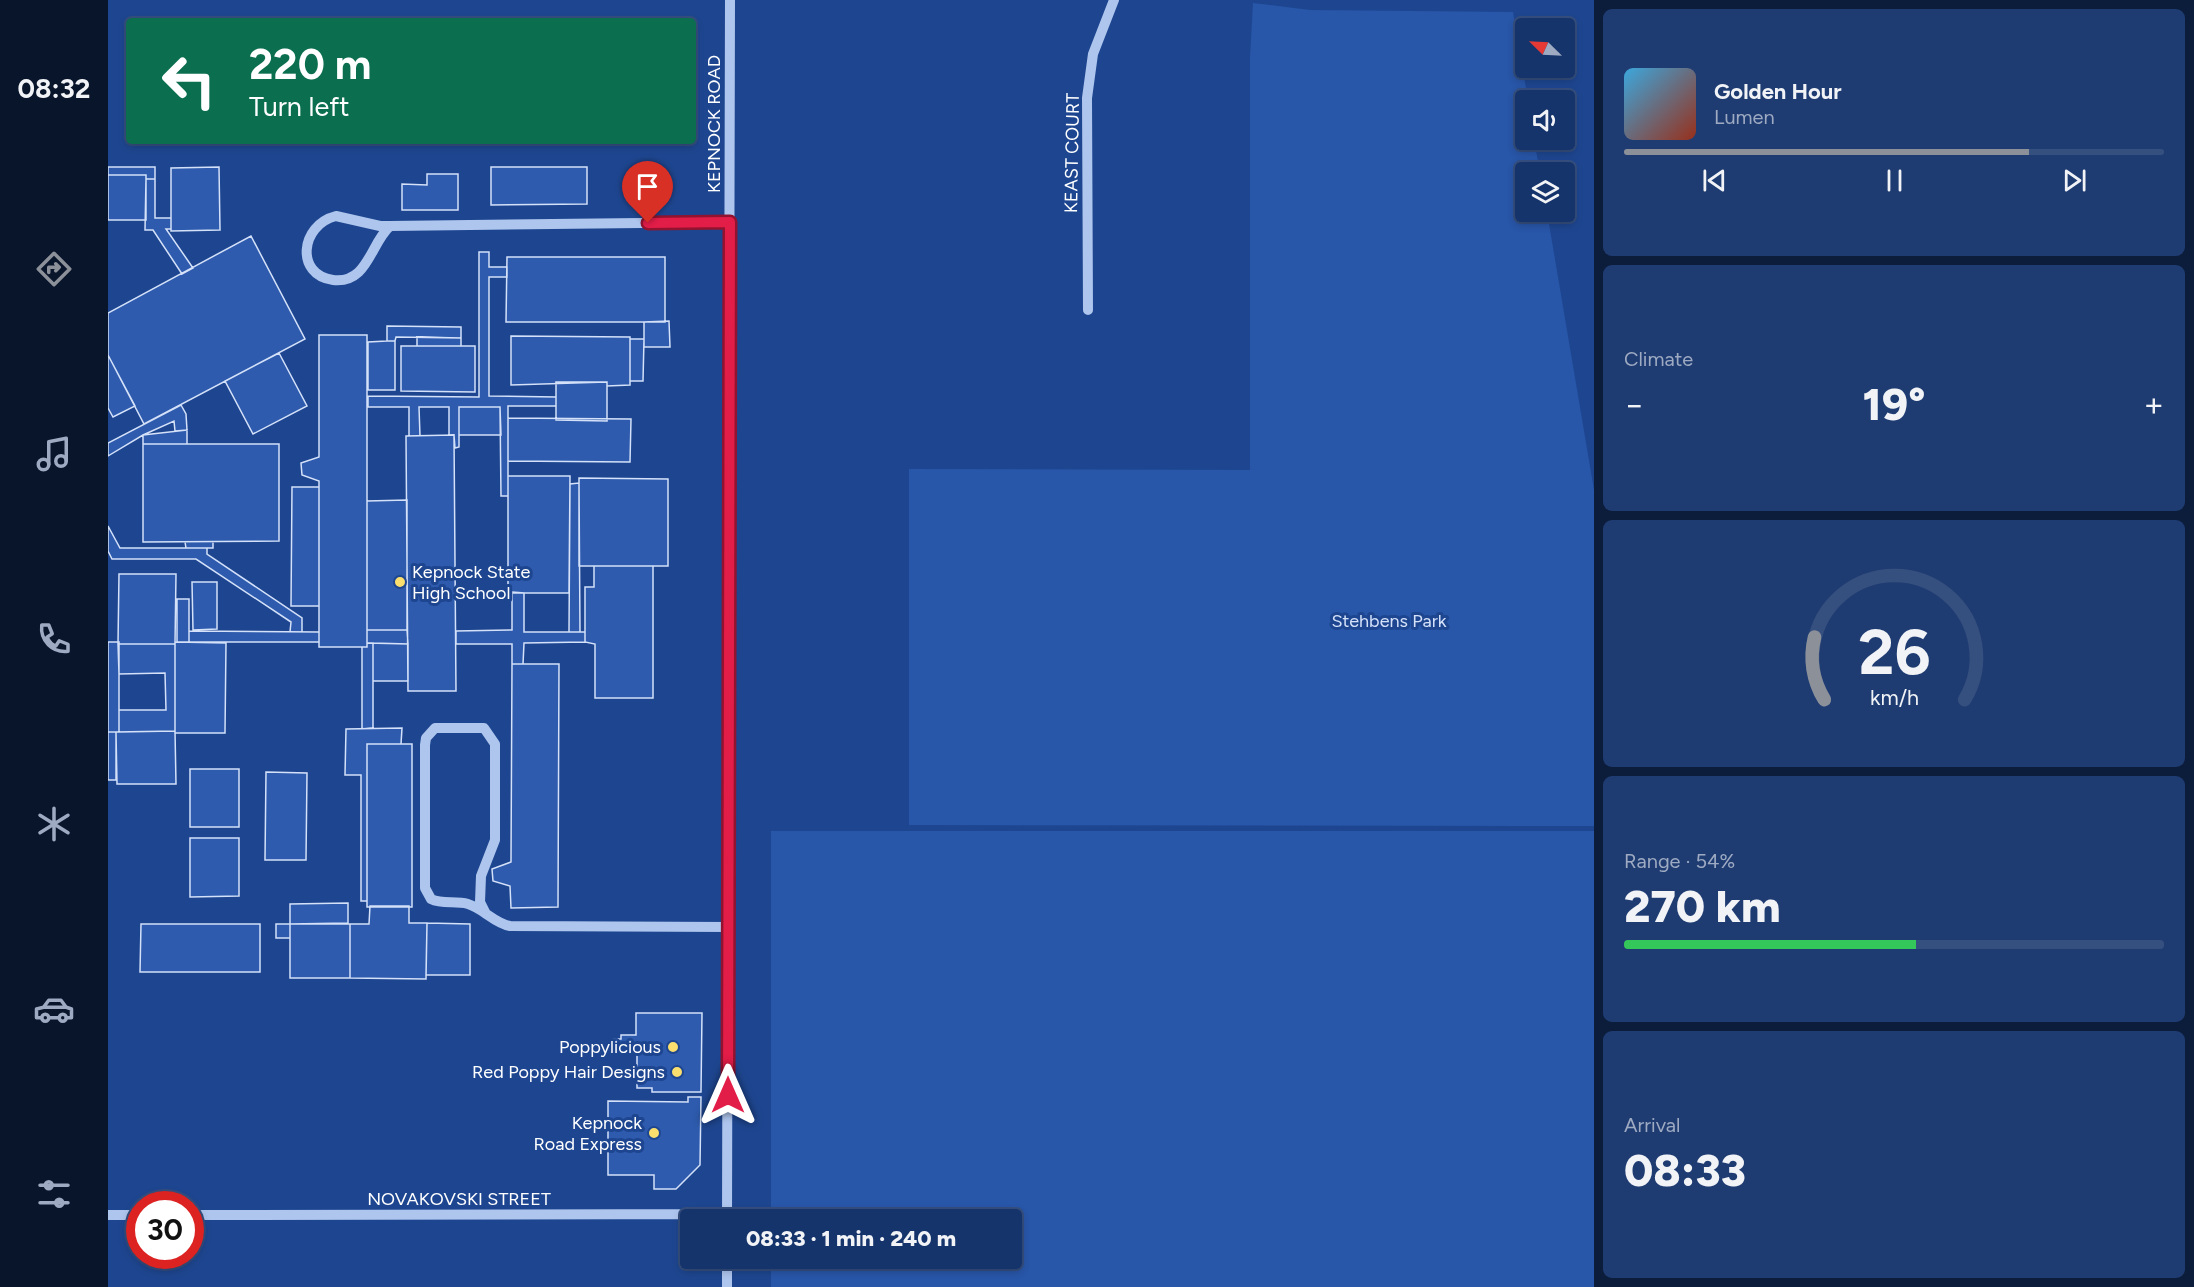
<!DOCTYPE html>
<html lang="en">
<head>
<meta charset="utf-8">
<style>
	:root { --surface:#16346c; --page:#1f3c72; --text:#f1f3f6; --muted:#9eaac2; --line:#354f7f; --accent:#8c9099 }
	body { margin:0; font-family:Figtree,sans-serif; background:var(--page); color:var(--text); height:100vh; display:flex; flex-direction:column; font-size:22px; white-space:nowrap }
	* { box-sizing:border-box; margin:0 }
	p { font-size:20px; color:var(--muted) }
	.icon { flex:none; width:33px; height:33px; fill:none; stroke:currentColor; stroke-width:2; stroke-linecap:round; stroke-linejoin:round }
	.map { position:relative; flex:1; overflow:hidden }
	.panel { display:flex; flex-direction:column; gap:9px; padding:9px; background:#0c1d3b; width:600px }
	.panel>* { flex:none }
	.banner { position:absolute; left:18px; top:18px; width:570px; height:126px; border-radius:6px; box-shadow:0 3px 9px #0003,0 0 0 2px var(--line); background:#0b6e4f; color:#fff; overflow:hidden }
	.needle { width:39px; rotate:294deg }
	.fabs { position:absolute; left:1407px; top:18px; display:grid; gap:12px }
	.fabs a { display:grid; place-items:center; width:60px; height:60px; border-radius:6px; background:var(--surface); box-shadow:0 3px 9px #0003,0 0 0 2px var(--line); font-size:30px }
	.speed { position:absolute; left:18px; top:1191px; display:flex; gap:12px; font-size:30px; font-weight:700; text-align:center }
	.speed>* { display:grid; place-content:center; width:78px; height:78px; border-radius:50%; background:var(--surface); box-shadow:0 3px 9px #0003,0 0 0 2px var(--line); line-height:1 }
	.speed .limit { border:9px solid #d22; background:#fff; color:#111 }
	.pin { position:absolute; display:grid; place-items:center; width:51px; height:51px; color:#fff; margin:-62px -26px; border-radius:50% 50% 50% 0; rotate:-45deg; box-shadow:0 0 6px #0007 }
	.pin .icon { rotate:45deg }
	.me { position:absolute; width:66px; margin:-33px; rotate:0deg; stroke-linejoin:round; filter:drop-shadow(0 0 4px #0008) }
	.turn { display:flex; align-items:center; gap:21px; height:126px; padding:0 24px; font-size:27px }
	.turn .icon { width:78px; height:78px; stroke-width:2.5 }
	.turn b { display:block; font-size:42px; line-height:51px }
	.big { font-size:45px; font-weight:800; line-height:1.1 }
	.panel .tile { flex:1; display:flex; flex-direction:column; justify-content:center; gap:9px; min-width:0; padding:0 21px; border-radius:9px; background:var(--page) }
	.panel .dial { align-items:center; gap:0 }
	.dial svg { height:156px; overflow:visible; fill:none; stroke:var(--line); stroke-width:7; stroke-linecap:round; text-anchor:middle }
	.dial text { fill:var(--text); stroke:none }
	.song { display:flex; align-items:center; gap:18px }
	.cover { width:72px; height:72px; border-radius:9px; background:linear-gradient(135deg,hsl(200 70% 55%),hsl(10 70% 35%)) }
	.played { height:6px; border-radius:3px; background:linear-gradient(90deg,var(--accent) 75%,var(--line) 75%) }
	.keys { display:flex; justify-content:space-around; direction:ltr }
	.heat { display:flex; justify-content:space-between; align-items:center; font-size:33px; direction:ltr }
	.charge { height:9px; border-radius:4px; background:linear-gradient(90deg,#34c759 54%,var(--line) 0) }
	.trip { position:absolute; left:572px; top:1209px; width:342px; height:60px; border-radius:6px; background:var(--surface); box-shadow:0 3px 9px #0003,0 0 0 2px var(--line); font-weight:800; line-height:60px; text-align:center }
	main { display:flex; flex:1; min-height:0 }
	.tab-bar { display:flex; flex-direction:column; width:108px; justify-content:space-around; align-items:center; background:#09152b; color:var(--muted) }
	.tab-bar .icon { width:42px; height:42px }
	.tab-bar .active { color:var(--accent) }
	.tab-bar b { font-size:27px; color:var(--text) }
	.map>svg:first-child { display:block }
</style>
</head>
<body>
<main>
<nav class="tab-bar">
<b>08:32</b>
<svg class="icon active" aria-label="directions" viewBox="0 0 24 24"><path d="M12 3l9 9-9 9-9-9zM9 14v-3h6M13 9l2 2-2 2"/></svg>
<svg class="icon" aria-label="music" viewBox="0 0 24 24"><path d="M9 18V5l10-2v13"/><circle cx="6" cy="18" r="3"/><circle cx="16" cy="16" r="3"/></svg>
<svg class="icon" aria-label="phone" viewBox="0 0 24 24"><path d="M5 4h4l2 5-3 2q2 4 5 5l2-3 5 2v4C11 20 4 13 5 4z"/></svg>
<svg class="icon" aria-label="climate" viewBox="0 0 24 24"><path d="M12 3v18M4 7l16 10M4 17L20 7"/></svg>
<svg class="icon" aria-label="car" viewBox="0 0 24 24"><path d="M5 17H2v-5l4-1 3-4h7l3 4 3 1v5h-3M9 17h6M6 11h13"/><circle cx="7" cy="17" r="2"/><circle cx="17" cy="17" r="2"/></svg>
<svg class="icon" aria-label="filters" viewBox="0 0 24 24"><path d="M4 7h16M4 17h16"/><circle cx="9" cy="7" r="2"/><circle cx="15" cy="17" r="2"/></svg>
</nav>
<div class="map">
<svg width="1486" height="1287" viewBox="0 0 1486 1287">
	<rect width="100%" height="100%" fill="#1e4690"/>
	<path fill="#2856a8" d="M1145,3L1202,10L1405,12L1420,100H1418V140H1426L1432,172H1418V212H1439L1486,490V826L801,825V469L1142,470V57Z
		M663,831H1486V1287H663V1259L903,1258V1220L663,1219Z"/>
	<path fill="#2e5bad" stroke="#d4e1f9" stroke-width="1.5" d="M0,167H47V179H38V175H0Z
		M111,167L112,230L63,231V168Z
		M383,167H479V204L383,205Z
		M319,174H350V210H294V184L319,185Z
		M0,175H38V220H0Z
		M38,179H47V218H63V229H58L85,268L74,274L45,230H37Z
		M143,236L197,339L36,424L0,355V313Z
		M371,252H381V267H399V277H381V396L448,397V406H400V496H393L392,407H351V447L347,448L346,435H341V407H311L312,436H301V407H260V396L371,397Z
		M399,257H557V322H398Z
		M561,321L562,347H536V322Z
		M279,326L353,327V338L288,337L287,341H279Z
		M211,335H259V647H211V481L194,475L193,463L211,457Z
		M403,336L522,337V385L499,386V382L403,385Z
		M309,337L353,338V346H309Z
		M522,339H536L535,381H522Z
		M279,341H287V390H260V342Z
		M293,346H367V392L293,391Z
		M171,353L199,406L145,434L117,381Z
		M0,355L27,406L5,417L0,408Z
		M448,382H499V421L448,420Z
		M73,405L78,414L79,430L67,431L66,421L35,435L0,456V443Z
		M351,407H392L393,435H351Z
		M400,418L523,419L522,462L400,461Z
		M79,430V444H35V435Z
		M346,435L348,691H300L298,436Z
		M35,444H171V541L35,542Z
		M400,476H462L461,593H400Z
		M471,478L560,479V566H471Z
		M471,483L472,632H461L462,484Z
		M184,487H211V606H183Z
		M299,500V630H259V501Z
		M0,526L12,548H99V554L194,618V632H182L183,622L88,559H4L0,551Z
		M77,542H105V548H78Z
		M486,566H545V698H487V644L477,642V587H486Z
		M11,574H68L67,644H10Z
		M84,582H109V629L85,630Z
		M404,592L416,593V632H477V642L416,643L415,664H404V644H348V631L404,630Z
		M69,599H81V642H69Z
		M259,630H299L300,644L259,643Z
		M81,631L211,632V642H81Z
		M0,642H11V732H0Z
		M67,642L118,643L117,733H67Z
		M259,643H265V728L254,729V647H259Z
		M265,643L300,644V681H265Z
		M10,644H67V731L11,732V710H58L57,673L11,674Z
		M404,664H451L450,907L403,908L402,886L385,881L384,869L403,862Z
		M294,728L293,744H259V901H253V775H237L238,729Z
		M67,731L68,784H9L8,732Z
		M0,732H8V780H0Z
		M259,744H304V907H259Z
		M82,769H131V827H82Z
		M158,772L199,773L198,860H157Z
		M82,838H131V896L82,897Z
		M240,903V923L182,924V904Z
		M262,906H301V923H319L318,979L242,978V924H261Z
		M319,923L362,924V975H318Z
		M33,924H152V972H32Z
		M168,924H182V938H168Z
		M182,924H242V978H182Z
		M528,1013H594L593,1092H544V1088H529V1049H507L506,1039H513V1035H528Z
		M580,1097H593L592,1165L568,1189H546V1175H500V1101L580,1102Z"/>
	<g fill="none" stroke-linecap="round" stroke-linejoin="round">
		<path stroke="#aec5ed" stroke-width="10" d="M228,216L272,226H282C262,244 260,284 225,280C187,275 192,225 228,216Z
			M282,226L622,222
			M980,310L979,98L985,54L1006,0
			M378,914L372,902L373,876L387,840V744L376,728H327L318,738L317,745V888L323,899C335,905 347,900 360,904C376,909 386,923 402,926L620,927
			M0,1215H32
			M82,1215L619,1214
			M619,1220L622,0
			M619,1258V1287"/>
	</g>
	<g fill="none" stroke-linecap="round" stroke-linejoin="round">
		<defs>
			<path id="route" d="M540,223L622,222L620,1095"/>
		</defs>
		<use href="#route" stroke="#92132f" stroke-width="15"/>
		<use href="#route" stroke="#e11d48" stroke-width="10"/>
	</g>
	<g fill="#fbdf6e" stroke="#1e4690" stroke-width="2">
		<circle cx="292" cy="582" r="6"/>
		<circle cx="565" cy="1047" r="6"/>
		<circle cx="569" cy="1072" r="6"/>
		<circle cx="546" cy="1133" r="6"/>
	</g>
	<g text-anchor="middle" stroke-width="6" stroke-linejoin="round" paint-order="stroke">
		<g font-size="18" fill="#fff" stroke="#1e4690">
			<text transform="translate(606 124) rotate(-90)" y="6">KEPNOCK ROAD</text>
			<text transform="translate(964 153) rotate(-89)" y="6">KEAST COURT</text>
			<text x="351" y="1205">NOVAKOVSKI STREET</text>
		</g>
		<g font-size="18" fill="#fff" stroke="#1e4690" text-anchor="end">
			<text x="304" y="578" text-anchor="start">Kepnock State<tspan x="304" dy="21">High School</tspan></text>
			<text x="553" y="1053">Poppylicious</text>
			<text x="557" y="1078">Red Poppy Hair Designs</text>
			<text x="534" y="1129">Kepnock<tspan x="534" dy="21">Road Express</tspan></text>
		</g>
		<g font-size="18" fill="#d4e1f9" stroke="#1e4690">
			<text x="1281" y="627">Stehbens Park</text>
		</g>
	</g>
</svg>
<div class="fabs">
<a><svg class="needle" viewBox="-14 -14 28 28"><path d="M0-13l5 13h-10z" fill="#e53935"/><path d="M0 13l5-13h-10z" fill="#9eaac2"/></svg></a>
<a><svg class="icon" aria-label="sound" viewBox="0 0 24 24"><path d="M4 9h4l5-4v14l-5-4H4zM17 9q2 3 0 6"/></svg></a>
<a><svg class="icon" aria-label="layers" viewBox="0 0 24 24"><path d="M12 4l9 5-9 5-9-5zM3 14l9 5 9-5"/></svg></a>
</div>
<div class="speed"><div class="limit">30</div></div>
<div class="pin" style="left:540px;top:223px;background:#d93025"><svg class="icon" aria-label="arrive" viewBox="0 0 24 24"><path d="M6 21V4h12l-3 4 3 4H6"/></svg></div>
<svg class="me" style="left:620px;top:1095px" viewBox="-20 -20 40 40"><path d="M0-17L14 15 0 8-14 15z" fill="#e11d48" stroke="#fff" stroke-width="4"/></svg>
<div class="trip">08:33 · 1 min · 240 m</div>
<div class="banner">
<div class="turn"><svg class="icon" aria-label="left" viewBox="0 0 24 24"><path d="M17 20v-9H6M10 6l-5 5 5 5"/></svg><div><b>220 m</b>Turn left</div></div>
</div>
</div>
<section class="panel">
<div class="tile">
<div class="song"><i class="cover"></i><div><b>Golden Hour</b><p>Lumen</p></div></div>
<div class="played"></div>
<div class="keys"><svg class="icon" aria-label="previous" viewBox="0 0 24 24"><path d="M18 5L8 12l10 7zM5 5v14"/></svg><svg class="icon" aria-label="pause" viewBox="0 0 24 24"><path d="M8 5v14M16 5v14"/></svg><svg class="icon" aria-label="next" viewBox="0 0 24 24"><path d="M6 5l10 7-10 7zM19 5v14"/></svg></div>
</div>
<div class="tile"><p>Climate</p>
<div class="heat"><a>−</a><b class="big">19°</b><a>+</a></div>
</div>
<div class="tile dial"><svg viewBox="0 0 100 80">
<path d="M14 69A42 42 0 1 1 86 69"/>
<path d="M14 69A42 42 0 0 1 9 37" stroke="#8c9099"/>
<text x="50" y="56" font-size="32" font-weight="700">26</text>
<text x="50" y="72" font-size="11">km/h</text>
</svg></div>
<div class="tile"><p>Range · 54%</p><b class="big">270 km</b><div class="charge"></div></div>
<div class="tile"><p>Arrival</p><b class="big">08:33</b></div>
</section>
</main>
</body>
</html>
